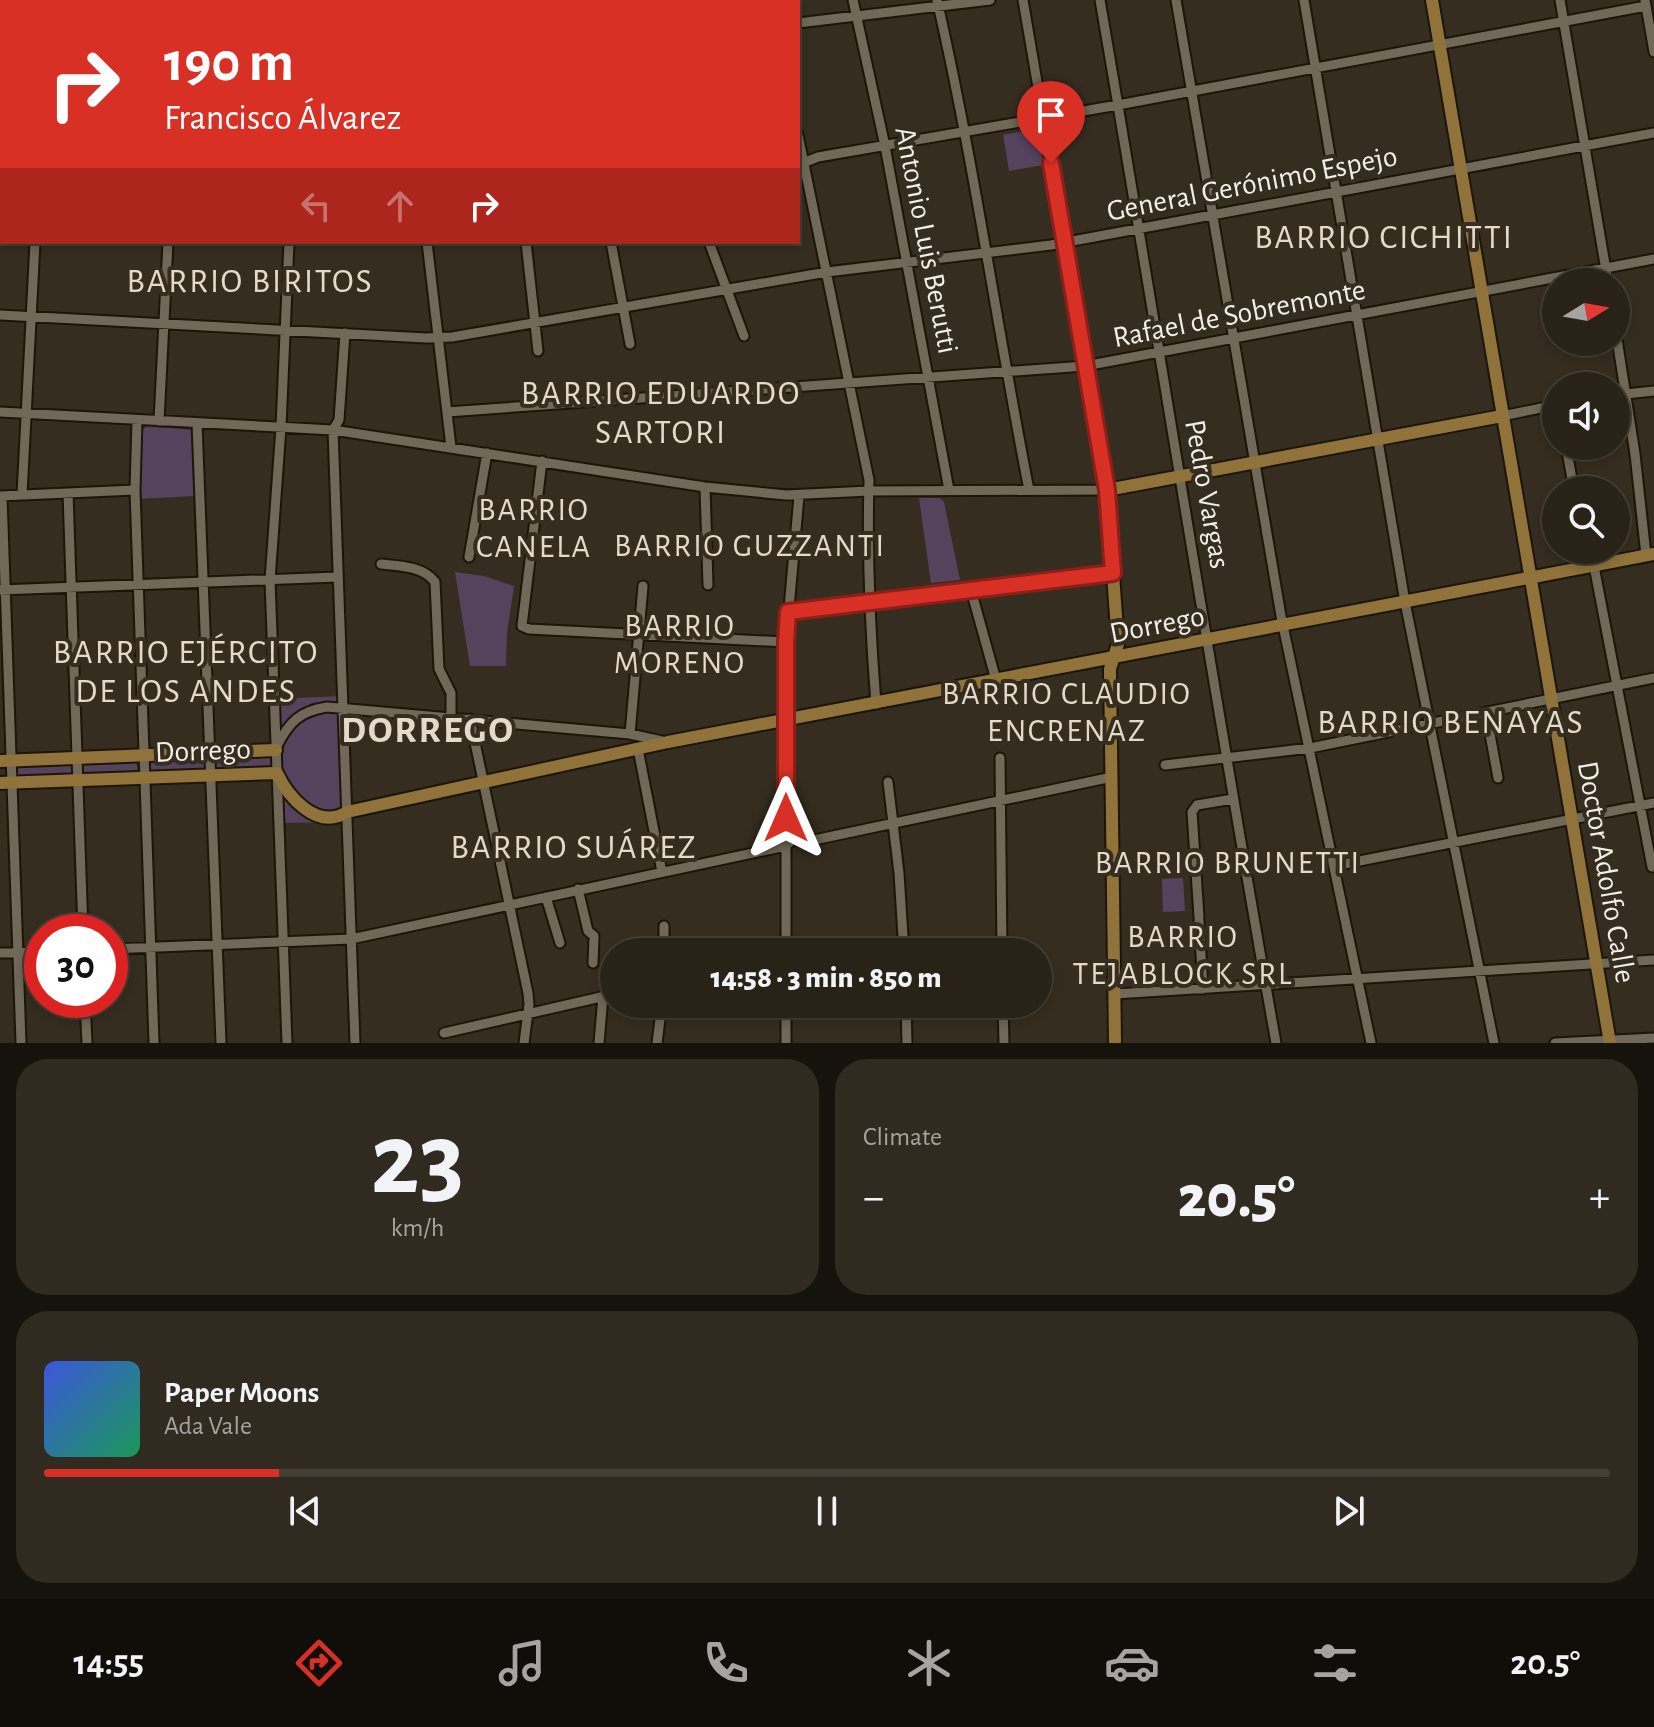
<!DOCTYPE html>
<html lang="en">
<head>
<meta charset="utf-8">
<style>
	:root { --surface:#282217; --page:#302a20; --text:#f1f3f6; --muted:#a5a4a1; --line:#443f36; --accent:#d93025 }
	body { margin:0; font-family:"Alegreya Sans",sans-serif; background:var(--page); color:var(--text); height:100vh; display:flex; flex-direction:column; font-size:30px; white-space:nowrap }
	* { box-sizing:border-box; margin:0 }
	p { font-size:26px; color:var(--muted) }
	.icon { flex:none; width:44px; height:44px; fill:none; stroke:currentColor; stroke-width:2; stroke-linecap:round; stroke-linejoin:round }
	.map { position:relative; height:1043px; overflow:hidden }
	.details { display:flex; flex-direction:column; gap:16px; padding:16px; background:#16130d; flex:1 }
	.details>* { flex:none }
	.hud { position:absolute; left:0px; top:0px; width:800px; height:244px; box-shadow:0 4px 12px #0003,0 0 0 2px var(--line); background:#d93025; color:#fff; overflow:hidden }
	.needle { width:52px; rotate:79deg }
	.buttons { position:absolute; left:1542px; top:268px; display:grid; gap:16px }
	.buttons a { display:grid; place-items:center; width:88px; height:88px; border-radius:50%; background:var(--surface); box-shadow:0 4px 12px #0003,0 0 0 2px var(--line); font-size:40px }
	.speed { position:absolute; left:24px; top:914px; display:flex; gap:16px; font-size:40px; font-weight:700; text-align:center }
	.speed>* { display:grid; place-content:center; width:104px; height:104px; border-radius:50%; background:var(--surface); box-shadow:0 4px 12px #0003,0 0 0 2px var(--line); line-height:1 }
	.speed .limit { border:12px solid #d22; background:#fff; color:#111 }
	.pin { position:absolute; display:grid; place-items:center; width:68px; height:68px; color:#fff; margin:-82px -34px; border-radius:50% 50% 50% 0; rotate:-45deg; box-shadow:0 0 8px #0007 }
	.pin .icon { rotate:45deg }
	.me { position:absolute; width:88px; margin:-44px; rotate:0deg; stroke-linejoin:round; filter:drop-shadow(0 0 6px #0008) }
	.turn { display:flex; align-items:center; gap:28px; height:168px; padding:0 32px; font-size:36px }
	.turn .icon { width:104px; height:104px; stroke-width:2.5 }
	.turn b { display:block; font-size:56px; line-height:68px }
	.lanes { display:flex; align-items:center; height:76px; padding:0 32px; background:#0003; justify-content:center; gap:40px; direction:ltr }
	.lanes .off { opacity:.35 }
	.big { font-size:60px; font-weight:800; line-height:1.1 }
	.details .tile { flex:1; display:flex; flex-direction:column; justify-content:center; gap:12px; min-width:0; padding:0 28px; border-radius:32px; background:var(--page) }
	.details .dial { align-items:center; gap:0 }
	.dial b { font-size:104px; line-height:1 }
	.song { display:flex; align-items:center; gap:24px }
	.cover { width:96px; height:96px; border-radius:12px; background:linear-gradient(135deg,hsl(230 70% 55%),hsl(150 70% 35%)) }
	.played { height:8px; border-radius:4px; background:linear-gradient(90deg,var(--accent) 15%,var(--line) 15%) }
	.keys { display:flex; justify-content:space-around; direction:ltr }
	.heat { display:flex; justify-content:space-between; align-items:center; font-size:44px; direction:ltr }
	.details .tiles { flex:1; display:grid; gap:16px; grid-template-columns:1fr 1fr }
	.tile:last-child { grid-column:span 2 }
	.trip { position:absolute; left:600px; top:938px; width:452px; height:80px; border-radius:40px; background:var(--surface); box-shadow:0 4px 12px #0003,0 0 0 2px var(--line); font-weight:800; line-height:80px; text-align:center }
	.tabs { display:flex; height:128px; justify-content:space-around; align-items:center; background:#100e09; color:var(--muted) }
	.tabs .icon { width:56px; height:56px }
	.tabs .selected { color:var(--accent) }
	.tabs b { font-size:36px; color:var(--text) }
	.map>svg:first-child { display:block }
</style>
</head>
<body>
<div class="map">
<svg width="1654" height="1043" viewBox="0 0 1654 1043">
	<rect width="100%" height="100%" fill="#352d1f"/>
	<path fill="#55425d" d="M1034,129L1038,131L1043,165L1009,171L1003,135Z
		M148,426L192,430L195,496L139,499L141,430Z
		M919,498H940L944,502L960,580L931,583Z
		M455,572L484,576L514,586L507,633L506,666H470Z
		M342,696L347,822L279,823L274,699Z
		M270,756V767L214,770L215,758Z
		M204,759L205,770L149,772V761Z
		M136,761L138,773L82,775L83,763Z
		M71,764V775L15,777V766Z
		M1183,878L1185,911L1163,912L1162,879Z"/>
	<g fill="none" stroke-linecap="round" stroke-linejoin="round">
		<defs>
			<path id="minor" d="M296,0L297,2
				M462,0L463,2
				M626,0L627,2
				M760,0L761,2
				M853,0L885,146L949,490
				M937,0C974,162 997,327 1029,490
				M1100,0C1160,348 1214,696 1276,1043
				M1176,0L1281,616L1371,1043
				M1304,0L1405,602L1494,1043
				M1560,0L1608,282
				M1645,0L1654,52
				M3,2L14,0
				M47,2V0
				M180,2V0
				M496,2L503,0
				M798,23L990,0
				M798,135L869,480C867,555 870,629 876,704
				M0,163H2
				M798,165L818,157L1118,105L1646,6
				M427,242L451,447
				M526,242L538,351
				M611,242L630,344
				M709,242L744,336
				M0,315L426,338L452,337L827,272L1051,245L1654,133
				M345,333L339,420L333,430L355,1043
				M1616,333L1635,454L1646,555
				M1616,395L1654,391
				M0,412L333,430L705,487L786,495L869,491L1107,490L1023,0
				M447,412L1085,366L1654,259
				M1502,416L1556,405
				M137,420L135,490L154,1043
				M159,421L168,242
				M197,423L221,1043
				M1566,446L1574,490
				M542,461L522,626L529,629L786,642
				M705,487L708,585
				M68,493L83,932
				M22,495L35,242
				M0,496L135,490
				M2,496L21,1043
				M1583,550L1586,568
				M469,557L487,453
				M381,564C400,566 423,566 435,582L439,669L451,693V716
				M1594,566L1652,867
				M0,590L337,577
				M971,590L996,680
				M788,612L1113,573
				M1486,712L1498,778
				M470,719L528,993L529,1004L524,1043
				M630,734L643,586
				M277,746C289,722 300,711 327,707L630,734L662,741
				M638,749L662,872
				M1000,758L1002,952
				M1165,765L1310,748L1654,678
				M888,782L899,873L904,952
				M1334,866L1654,803
				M578,889L588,931L594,936L593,963
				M546,897L560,943
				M1199,917L1192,812L1197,805L1233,799
				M1199,920L1203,989
				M110,949L351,939L786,846L792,840H814L1112,777
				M664,952V926
				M786,952V642L799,496
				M0,953L42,952
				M1115,994L1654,960
				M85,1000L87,1043
				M906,1004L907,1043
				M1003,1004L1004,1043
				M444,1033L614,994
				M287,1043L270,580L281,427L289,242
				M599,1043L603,997
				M657,1043L662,1004
				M786,1043V1004
				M1555,1043L1654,1038"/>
			<path id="major" d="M1432,0L1610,1043
				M0,761L276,750
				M0,783L277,773C288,797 317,831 347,812L668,742L1654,554
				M1115,1043L1110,669L1118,644L1107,490L1502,416"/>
		</defs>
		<use href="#minor" stroke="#1c1508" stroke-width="13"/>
		<use href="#major" stroke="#1c1508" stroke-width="16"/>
		<use href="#minor" stroke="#706858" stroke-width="9"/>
		<use href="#major" stroke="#8f733a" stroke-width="12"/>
	</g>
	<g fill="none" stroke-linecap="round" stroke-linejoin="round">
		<defs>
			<path id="route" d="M786,818V642L788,612L1113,573L1107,490L1051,163"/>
		</defs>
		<use href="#route" stroke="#8d1f18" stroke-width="20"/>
		<use href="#route" stroke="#d93025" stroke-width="14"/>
	</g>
	<g text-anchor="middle" stroke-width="8" stroke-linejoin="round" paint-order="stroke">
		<g font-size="30" fill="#f4efe6" stroke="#352d1f">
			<text transform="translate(1252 183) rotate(-11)" y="10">General Gerónimo Espejo</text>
			<text transform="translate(927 240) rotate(79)" y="10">Antonio Luis Berutti</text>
			<text transform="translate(1239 313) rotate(-11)" y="10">Rafael de Sobremonte</text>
			<text transform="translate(1208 494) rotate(80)" y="10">Pedro Vargas</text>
			<text transform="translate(1157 624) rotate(-11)" y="10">Dorrego</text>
			<text transform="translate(203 750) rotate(-2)" y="10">Dorrego</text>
			<text transform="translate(1607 872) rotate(80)" y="10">Doctor Adolfo Calle</text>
		</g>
		<g font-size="32" letter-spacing="2" fill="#e4dac9" stroke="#352d1f">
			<text x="534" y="520">BARRIO<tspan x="534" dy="37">CANELA</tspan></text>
			<text x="750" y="556">BARRIO GUZZANTI</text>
			<text x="680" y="636">BARRIO<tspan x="680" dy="37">MORENO</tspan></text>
			<text x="1067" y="704">BARRIO CLAUDIO<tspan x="1067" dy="37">ENCRENAZ</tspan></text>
			<text x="1228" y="873">BARRIO BRUNETTI</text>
			<text x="1183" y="947">BARRIO<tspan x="1183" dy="37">TEJABLOCK SRL</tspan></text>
		</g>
		<g font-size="34" letter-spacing="2" fill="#e4dac9" stroke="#352d1f">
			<text x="1384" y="248">BARRIO CICHITTI</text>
			<text x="250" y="292">BARRIO BIRITOS</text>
			<text x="661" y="404">BARRIO EDUARDO<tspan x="661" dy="39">SARTORI</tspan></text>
			<text x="186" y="663">BARRIO EJÉRCITO<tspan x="186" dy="39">DE LOS ANDES</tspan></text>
			<text x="1451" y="733">BARRIO BENAYAS</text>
			<text x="574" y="858">BARRIO SUÁREZ</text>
		</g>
		<g font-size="38" font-weight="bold" letter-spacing="2" fill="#e4dac9" stroke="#352d1f">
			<text x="428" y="742">DORREGO</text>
		</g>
	</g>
</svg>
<div class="buttons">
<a><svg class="needle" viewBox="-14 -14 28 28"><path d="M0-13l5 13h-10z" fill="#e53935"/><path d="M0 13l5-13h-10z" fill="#a5a4a1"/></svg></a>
<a><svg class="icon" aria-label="sound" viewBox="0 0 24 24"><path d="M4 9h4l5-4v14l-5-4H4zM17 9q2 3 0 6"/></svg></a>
<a><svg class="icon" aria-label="search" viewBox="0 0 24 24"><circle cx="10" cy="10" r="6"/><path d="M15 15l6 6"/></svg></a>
</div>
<div class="speed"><div class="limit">30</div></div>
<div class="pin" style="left:1051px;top:163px;background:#d93025"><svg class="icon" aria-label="arrive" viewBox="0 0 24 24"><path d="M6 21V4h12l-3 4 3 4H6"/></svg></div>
<svg class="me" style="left:786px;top:818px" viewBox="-20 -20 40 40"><path d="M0-17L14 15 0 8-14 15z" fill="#d93025" stroke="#fff" stroke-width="4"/></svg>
<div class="trip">14:58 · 3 min · 850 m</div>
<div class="hud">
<div class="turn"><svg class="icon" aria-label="right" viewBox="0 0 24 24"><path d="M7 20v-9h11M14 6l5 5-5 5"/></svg><div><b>190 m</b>Francisco Álvarez</div></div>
<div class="lanes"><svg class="icon off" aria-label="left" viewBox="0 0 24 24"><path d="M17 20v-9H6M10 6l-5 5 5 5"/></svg><svg class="icon off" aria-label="ahead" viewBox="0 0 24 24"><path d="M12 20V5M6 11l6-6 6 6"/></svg><svg class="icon" aria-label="right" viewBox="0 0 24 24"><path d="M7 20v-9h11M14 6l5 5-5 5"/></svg></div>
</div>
</div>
<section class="details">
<div class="tiles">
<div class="tile dial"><b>23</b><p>km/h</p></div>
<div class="tile"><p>Climate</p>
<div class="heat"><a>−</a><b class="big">20.5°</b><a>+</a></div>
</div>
<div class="tile">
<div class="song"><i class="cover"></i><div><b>Paper Moons</b><p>Ada Vale</p></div></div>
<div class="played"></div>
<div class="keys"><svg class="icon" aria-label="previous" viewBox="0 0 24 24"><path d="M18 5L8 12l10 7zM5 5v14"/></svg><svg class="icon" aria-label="pause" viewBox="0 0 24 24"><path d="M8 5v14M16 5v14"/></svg><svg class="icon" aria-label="next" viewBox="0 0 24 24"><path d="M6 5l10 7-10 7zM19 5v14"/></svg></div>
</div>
</div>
</section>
<nav class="tabs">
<b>14:55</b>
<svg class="icon selected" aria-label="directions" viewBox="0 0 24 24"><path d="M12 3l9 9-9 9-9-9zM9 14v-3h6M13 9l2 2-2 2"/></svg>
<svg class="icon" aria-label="music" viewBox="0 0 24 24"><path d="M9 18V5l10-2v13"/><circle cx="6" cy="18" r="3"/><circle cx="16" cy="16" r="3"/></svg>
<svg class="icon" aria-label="phone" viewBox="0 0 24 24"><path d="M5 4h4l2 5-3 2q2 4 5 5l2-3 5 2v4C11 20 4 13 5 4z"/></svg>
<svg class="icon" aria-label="climate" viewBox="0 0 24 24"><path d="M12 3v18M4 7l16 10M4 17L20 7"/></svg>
<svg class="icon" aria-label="car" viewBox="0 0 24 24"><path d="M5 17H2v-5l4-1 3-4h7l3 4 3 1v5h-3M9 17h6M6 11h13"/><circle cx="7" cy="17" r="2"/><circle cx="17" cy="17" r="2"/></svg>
<svg class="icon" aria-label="filters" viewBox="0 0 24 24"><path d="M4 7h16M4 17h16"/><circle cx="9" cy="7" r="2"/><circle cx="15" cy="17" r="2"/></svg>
<b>20.5°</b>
</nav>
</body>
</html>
